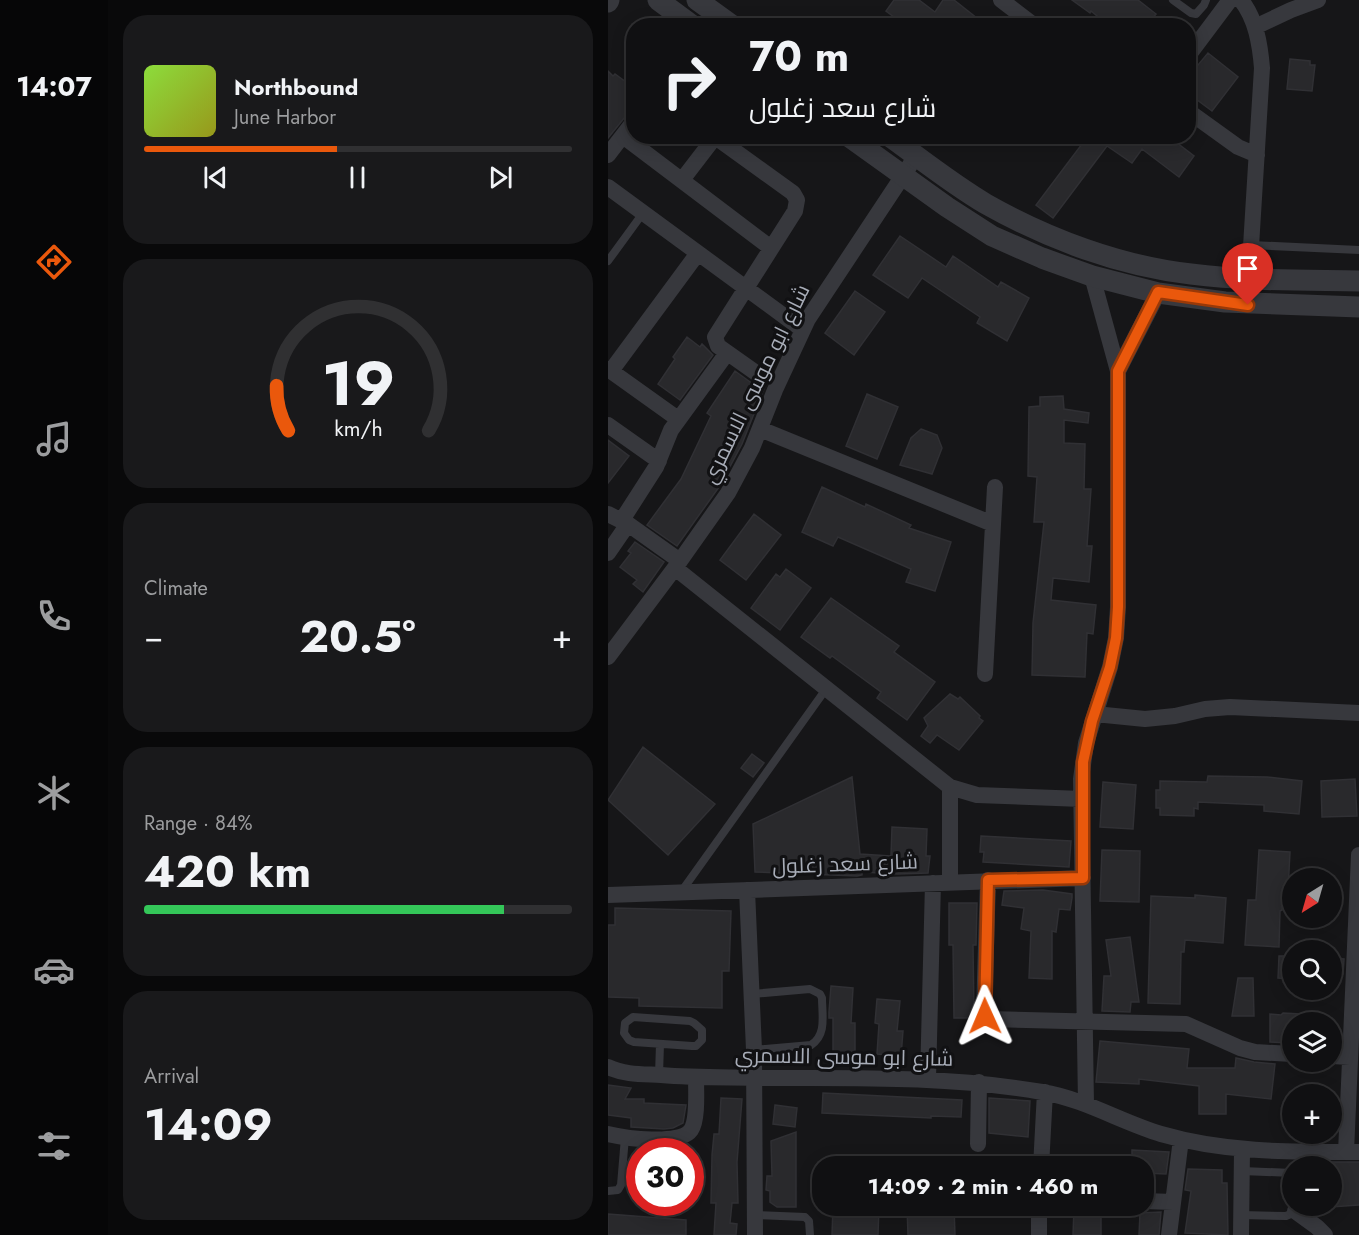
<!DOCTYPE html>
<html lang="en">
<head>
<meta charset="utf-8">
<style>
	:root { --surface:#101012; --page:#19191b; --text:#f1f3f6; --muted:#9c9d9f; --line:#303032; --accent:#ea580c }
	body { margin:0; font-family:Jost,Cairo,sans-serif; background:var(--page); color:var(--text); height:100vh; display:flex; flex-direction:column; font-size:22px; white-space:nowrap }
	* { box-sizing:border-box; margin:0 }
	p { font-size:20px; color:var(--muted) }
	.icon { flex:none; width:33px; height:33px; fill:none; stroke:currentColor; stroke-width:2; stroke-linecap:round; stroke-linejoin:round }
	.map { position:relative; flex:1; overflow:hidden }
	.side { display:flex; flex-direction:column; gap:15px; padding:15px; background:#09090a; width:500px }
	.side>* { flex:none }
	.banner { position:absolute; left:18px; top:18px; width:570px; height:126px; border-radius:24px; box-shadow:0 3px 15px #0003,0 0 0 2px var(--line); background:#101012; color:var(--text); overflow:hidden }
	.needle { width:39px; rotate:217deg }
	.fabs { position:absolute; left:674px; top:868px; display:grid; gap:12px }
	.fabs a { display:grid; place-items:center; width:60px; height:60px; border-radius:50%; background:var(--surface); box-shadow:0 3px 15px #0003,0 0 0 2px var(--line); font-size:30px }
	.speed { position:absolute; left:18px; top:1138px; display:flex; gap:12px; font-size:30px; font-weight:700; text-align:center }
	.speed>* { display:grid; place-content:center; width:78px; height:78px; border-radius:50%; background:var(--surface); box-shadow:0 3px 15px #0003,0 0 0 2px var(--line); line-height:1 }
	.speed .limit { border:9px solid #d22; background:#fff; color:#111 }
	.pin { position:absolute; display:grid; place-items:center; width:51px; height:51px; color:#fff; margin:-62px -26px; border-radius:50% 50% 50% 0; rotate:-45deg; box-shadow:0 0 6px #0007 }
	.pin .icon { rotate:45deg }
	.me { position:absolute; width:66px; margin:-33px; rotate:359deg; stroke-linejoin:round; filter:drop-shadow(0 0 4px #0008) }
	.turn { display:flex; align-items:center; gap:21px; height:126px; padding:0 24px; font-size:27px }
	.turn .icon { width:78px; height:78px; stroke-width:2.5 }
	.turn b { display:block; font-size:42px; line-height:51px }
	.big { font-size:45px; font-weight:700; line-height:1.1 }
	.side .tile { flex:1; display:flex; flex-direction:column; justify-content:center; gap:9px; min-width:0; padding:0 21px; border-radius:24px; background:var(--page) }
	.side .dial { align-items:center; gap:0 }
	.dial svg { height:156px; overflow:visible; fill:none; stroke:var(--line); stroke-width:7; stroke-linecap:round; text-anchor:middle }
	.dial text { fill:var(--text); stroke:none }
	.song { display:flex; align-items:center; gap:18px }
	.cover { width:72px; height:72px; border-radius:9px; background:linear-gradient(135deg,hsl(90 70% 55%),hsl(60 70% 35%)) }
	.played { height:6px; border-radius:3px; background:linear-gradient(90deg,var(--accent) 45%,var(--line) 45%) }
	.keys { display:flex; justify-content:space-around; direction:ltr }
	.heat { display:flex; justify-content:space-between; align-items:center; font-size:33px; direction:ltr }
	.charge { height:9px; border-radius:4px; background:linear-gradient(90deg,#34c759 84%,var(--line) 0) }
	.trip { position:absolute; left:204px; top:1156px; width:342px; height:60px; border-radius:24px; background:var(--surface); box-shadow:0 3px 15px #0003,0 0 0 2px var(--line); font-weight:700; line-height:60px; text-align:center }
	main { display:flex; flex:1; min-height:0 }
	.dock { display:flex; flex-direction:column; width:108px; justify-content:space-around; align-items:center; background:#060607; color:var(--muted) }
	.dock .icon { width:42px; height:42px }
	.dock .active { color:var(--accent) }
	.dock b { font-size:27px; color:var(--text) }
	.map>svg:first-child { display:block }
</style>
</head>
<body>
<main>
<nav class="dock">
<b>14:07</b>
<svg class="icon active" aria-label="directions" viewBox="0 0 24 24"><path d="M12 3l9 9-9 9-9-9zM9 14v-3h6M13 9l2 2-2 2"/></svg>
<svg class="icon" aria-label="music" viewBox="0 0 24 24"><path d="M9 18V5l10-2v13"/><circle cx="6" cy="18" r="3"/><circle cx="16" cy="16" r="3"/></svg>
<svg class="icon" aria-label="phone" viewBox="0 0 24 24"><path d="M5 4h4l2 5-3 2q2 4 5 5l2-3 5 2v4C11 20 4 13 5 4z"/></svg>
<svg class="icon" aria-label="climate" viewBox="0 0 24 24"><path d="M12 3v18M4 7l16 10M4 17L20 7"/></svg>
<svg class="icon" aria-label="car" viewBox="0 0 24 24"><path d="M5 17H2v-5l4-1 3-4h7l3 4 3 1v5h-3M9 17h6M6 11h13"/><circle cx="7" cy="17" r="2"/><circle cx="17" cy="17" r="2"/></svg>
<svg class="icon" aria-label="filters" viewBox="0 0 24 24"><path d="M4 7h16M4 17h16"/><circle cx="9" cy="7" r="2"/><circle cx="15" cy="17" r="2"/></svg>
</nav>
<section class="side">
<div class="tile">
<div class="song"><i class="cover"></i><div><b>Northbound</b><p>June Harbor</p></div></div>
<div class="played"></div>
<div class="keys"><svg class="icon" aria-label="previous" viewBox="0 0 24 24"><path d="M18 5L8 12l10 7zM5 5v14"/></svg><svg class="icon" aria-label="pause" viewBox="0 0 24 24"><path d="M8 5v14M16 5v14"/></svg><svg class="icon" aria-label="next" viewBox="0 0 24 24"><path d="M6 5l10 7-10 7zM19 5v14"/></svg></div>
</div>
<div class="tile dial"><svg viewBox="0 0 100 80">
<path d="M14 69A42 42 0 1 1 86 69"/>
<path d="M14 69A42 42 0 0 1 8 46" stroke="#ea580c"/>
<text x="50" y="56" font-size="32" font-weight="700">19</text>
<text x="50" y="72" font-size="11">km/h</text>
</svg></div>
<div class="tile"><p>Climate</p>
<div class="heat"><a>−</a><b class="big">20.5°</b><a>+</a></div>
</div>
<div class="tile"><p>Range · 84%</p><b class="big">420 km</b><div class="charge"></div></div>
<div class="tile"><p>Arrival</p><b class="big">14:09</b></div>
</section>
<div class="map">
<svg width="752" height="1235" viewBox="0 0 752 1235">
	<rect width="100%" height="100%" fill="#161618"/>
	<path fill="#29292c" stroke="#303034" stroke-width="1.5" d="M286,0H311L327,12L335,0H346L379,26H298L278,11Z
		M464,0H530L548,14L538,26H501L483,11L482,13Z
		M600,53L630,77L604,111L580,93V77Z
		M682,59L702,61V65H707L704,91L679,89Z
		M0,71L5,76L7,74L26,88V106L0,138Z
		M480,136H541L550,142L554,136H560L586,156L571,177L534,149L524,163L499,146L445,218L428,205Z
		M292,236L338,267L345,256L390,287L393,282L421,298L399,341L369,323L372,317L314,278L300,298L265,275Z
		M247,291L277,312L246,355L217,333Z
		M79,337L92,347L94,344L105,355L72,400L50,384L67,359L65,357Z
		M127,371L145,384L157,386L134,444L111,487L69,546L39,525L73,479L103,416L99,413Z
		M259,394L290,407L269,459L238,446Z
		M455,396L456,409L481,413L480,423L456,420V443L477,444L476,489H483L479,546H484L481,582L445,578L443,600L488,605L485,634L479,633L477,677L424,675L425,623L436,522H426L429,477L420,476L421,407L432,406V397Z
		M313,429L329,435L334,448L324,474L292,465L303,438Z
		M0,440L21,456L0,483Z
		M214,487L257,507L258,504L303,525L301,528L343,542L327,591L298,582L303,569L230,537L225,546L194,532Z
		M146,514L173,535L138,580L112,560Z
		M27,542L56,562L35,592L25,584L29,580L12,567L23,553L20,551Z
		M178,569L203,588L172,630L143,608L168,574L172,577Z
		M223,598L291,646L286,652L327,682L299,720L269,698L273,692L224,656L222,658L193,637Z
		M342,694L350,699L352,697L372,716L371,718L375,721L351,750L329,735L322,743L313,736L320,726L316,718Z
		M35,747L107,804L60,855L0,800Z
		M144,754L156,763L145,777L133,768Z
		M600,776L659,777L694,781L691,814L656,811V805L590,802V809L586,808V816L552,815V808H548V790H552V781L599,782Z
		M244,777L252,854L283,856L284,827L319,829L318,856H322L320,873L290,874L254,872V875L249,876L147,872L145,824Z
		M747,779L749,816L714,817L713,781Z
		M495,782L528,785L525,829L492,827Z
		M373,836L463,841L461,867L375,862L376,852H372Z
		M494,850L532,851L531,902L492,901Z
		M651,850L682,852L680,890H675L674,910L672,911L671,947L637,945L640,900H648Z
		M435,890L464,894V898L462,910L451,909L448,932L444,931V979L421,978L423,931L413,929L416,908L394,905L396,891Z
		M587,895L618,898L615,943L577,940L576,952H573L572,1004L540,1003L543,896L587,898Z
		M341,903H369L368,945H365L366,1013L367,1018H346L345,945H341Z
		M7,908L123,911L121,971H114V1008L31,1006V998L0,997V925H7Z
		M522,937L531,1002H523L522,1012L494,1011L496,976H503L498,940Z
		M671,956H684V979L670,978Z
		M723,958L736,959L735,974L723,973Z
		M630,978H645L646,1016H624Z
		M223,986L245,988L243,1023H247V1054H225V1018H221V1012Z
		M269,999L292,1001L289,1031H295L293,1056L269,1054L271,1024L267,1023Z
		M675,1013L711,1015V1023H684V1041L682,1043L662,1042V1014L673,1015Z
		M492,1041L581,1049L579,1068H627L628,1058L646,1062L667,1064L663,1099L618,1094V1114H591V1086L531,1079V1084L488,1082Z
		M0,1085L23,1088L17,1099H36V1103L78,1105L75,1123L65,1128L56,1129L23,1127V1118L0,1115Z
		M215,1093L354,1100L353,1117L323,1116V1118L214,1113Z
		M113,1098L134,1099L129,1162L130,1203H124L122,1223L129,1224L128,1235H106L108,1203H103L104,1155L106,1134H111Z
		M381,1098L422,1101L420,1137L381,1133Z
		M167,1105L189,1108L187,1127L165,1124Z
		M188,1132V1207H169L162,1202V1191L158,1190L159,1176H164L163,1141Z
		M524,1150L561,1152L558,1174L536,1173V1167H524Z
		M25,1155L32,1156V1188L20,1186Z
		M723,1162H752V1205L723,1207Z
		M580,1169L614,1170V1183H619L620,1235L577,1233L583,1191L577,1190Z
		M225,1206L271,1207L270,1235H224Z
		M299,1206H346L347,1235H300Z
		M466,1208L493,1209V1235H465Z
		M553,1212L551,1235H531L532,1213Z
		M0,1214L78,1220V1235H0Z"/>
	<g fill="none" stroke-linecap="round" stroke-linejoin="round">
		<path stroke="#37383d" stroke-width="8" d="M565,0L583,13L588,14L596,5L598,0
			M643,245L752,250
			M0,261L35,213
			M73,892L218,689
			M144,994L202,989L212,994L214,998C214,1015 219,1035 203,1045L146,1050
			M25,1017L82,1021L86,1023L94,1030V1040L88,1046H84L26,1042L21,1040L16,1033L17,1023Z
			M51,1075L52,1044
			M634,1171L684,1173
			M0,1191L10,1190L13,1185L17,1137
			M147,1215L197,1217L201,1221L202,1235
			M633,1215L678,1216L685,1213L687,1210"/>
		<path stroke="#37383d" stroke-width="16" d="M393,0L427,26
			M633,0C648,19 652,44 654,68L641,279
			M647,27L683,10L710,0
			M580,56L622,0
			M580,111L630,147L649,155
			M15,136L163,248
			M106,136L185,193L189,200L187,211L107,337L110,346L151,375
			M0,155L26,121
			M74,180L107,137
			M0,187L195,330
			M0,369L70,419
			M3,371L90,253
			M510,371L550,293
			M0,425L51,461
			M152,429L385,524
			M0,514L20,524L72,561
			M14,520L48,467L63,430L119,353
			M0,553L20,524
			M67,568L342,787L369,795L474,799
			M0,657L72,561L120,493L144,448L167,390L200,319L308,156
			M377,674L387,487
			M487,714L537,719L567,716L597,709L622,707L752,713
			M380,880L376,1013L381,1019L578,1024L632,1048L647,1052L684,1054
			M342,883V787
			M139,890L146,1050L147,1235
			M0,895L475,878
			M723,1056L742,1057
			M0,1067C17,1075 35,1074 53,1075C88,1078 123,1077 158,1078C250,1078 342,1076 434,1092C476,1099 513,1122 553,1134C618,1153 685,1152 752,1152
			M320,1079L325,883
			M478,1104L473,779L478,743L502,667L508,638L510,607V371L484,276
			M0,1134C17,1138 72,1146 83,1130C90,1120 88,1091 88,1078
			M370,1144L371,1082
			M738,1152L751,855
			M433,1167L437,1092
			M536,1201L565,1202
			M431,1206V1235
			M687,1211L709,1227L717,1235
			M561,1235L573,1139
			M633,1235L634,1150"/>
		<path stroke="#37383d" stroke-width="21" d="M50,0L85,26
			M89,0L125,26
			M0,2L1,0
			M240,136L339,207L384,236L434,258L484,276L550,293L617,302L752,307
			M281,136C313,159 344,184 378,204C440,239 512,266 583,274C639,281 695,280 752,281"/>
	</g>
	<g fill="none" stroke-linecap="round" stroke-linejoin="round">
		<defs>
			<path id="route" d="M377,1016L380,880L475,878V762L484,721L502,667L508,638L510,607V371L550,292L640,305"/>
		</defs>
		<use href="#route" stroke="#983908" stroke-width="15"/>
		<use href="#route" stroke="#ea580c" stroke-width="10"/>
	</g>
	<g text-anchor="middle" stroke-width="6" stroke-linejoin="round" paint-order="stroke">
		<g font-size="21" fill="#a8adb8" stroke="#111113">
			<text transform="translate(148 384) rotate(-64)" y="7">شارع ابو موسى الاسمري</text>
			<text transform="translate(237 864) rotate(-2)" y="7">شارع سعد زغلول</text>
			<text transform="translate(236 1057) rotate(1)" y="7">شارع ابو موسى الاسمري</text>
		</g>
	</g>
</svg>
<div class="fabs">
<a><svg class="needle" viewBox="-14 -14 28 28"><path d="M0-13l5 13h-10z" fill="#e53935"/><path d="M0 13l5-13h-10z" fill="#9c9d9f"/></svg></a>
<a><svg class="icon" aria-label="search" viewBox="0 0 24 24"><circle cx="10" cy="10" r="6"/><path d="M15 15l6 6"/></svg></a>
<a><svg class="icon" aria-label="layers" viewBox="0 0 24 24"><path d="M12 4l9 5-9 5-9-5zM3 14l9 5 9-5"/></svg></a>
<a>+</a>
<a>−</a>
</div>
<div class="speed"><div class="limit">30</div></div>
<div class="pin" style="left:640px;top:305px;background:#d93025"><svg class="icon" aria-label="arrive" viewBox="0 0 24 24"><path d="M6 21V4h12l-3 4 3 4H6"/></svg></div>
<svg class="me" style="left:377px;top:1016px" viewBox="-20 -20 40 40"><path d="M0-17L14 15 0 8-14 15z" fill="#ea580c" stroke="#fff" stroke-width="4"/></svg>
<div class="trip">14:09 · 2 min · 460 m</div>
<div class="banner">
<div class="turn"><svg class="icon" aria-label="right" viewBox="0 0 24 24"><path d="M7 20v-9h11M14 6l5 5-5 5"/></svg><div><b>70 m</b>شارع سعد زغلول</div></div>
</div>
</div>
</main>
</body>
</html>
